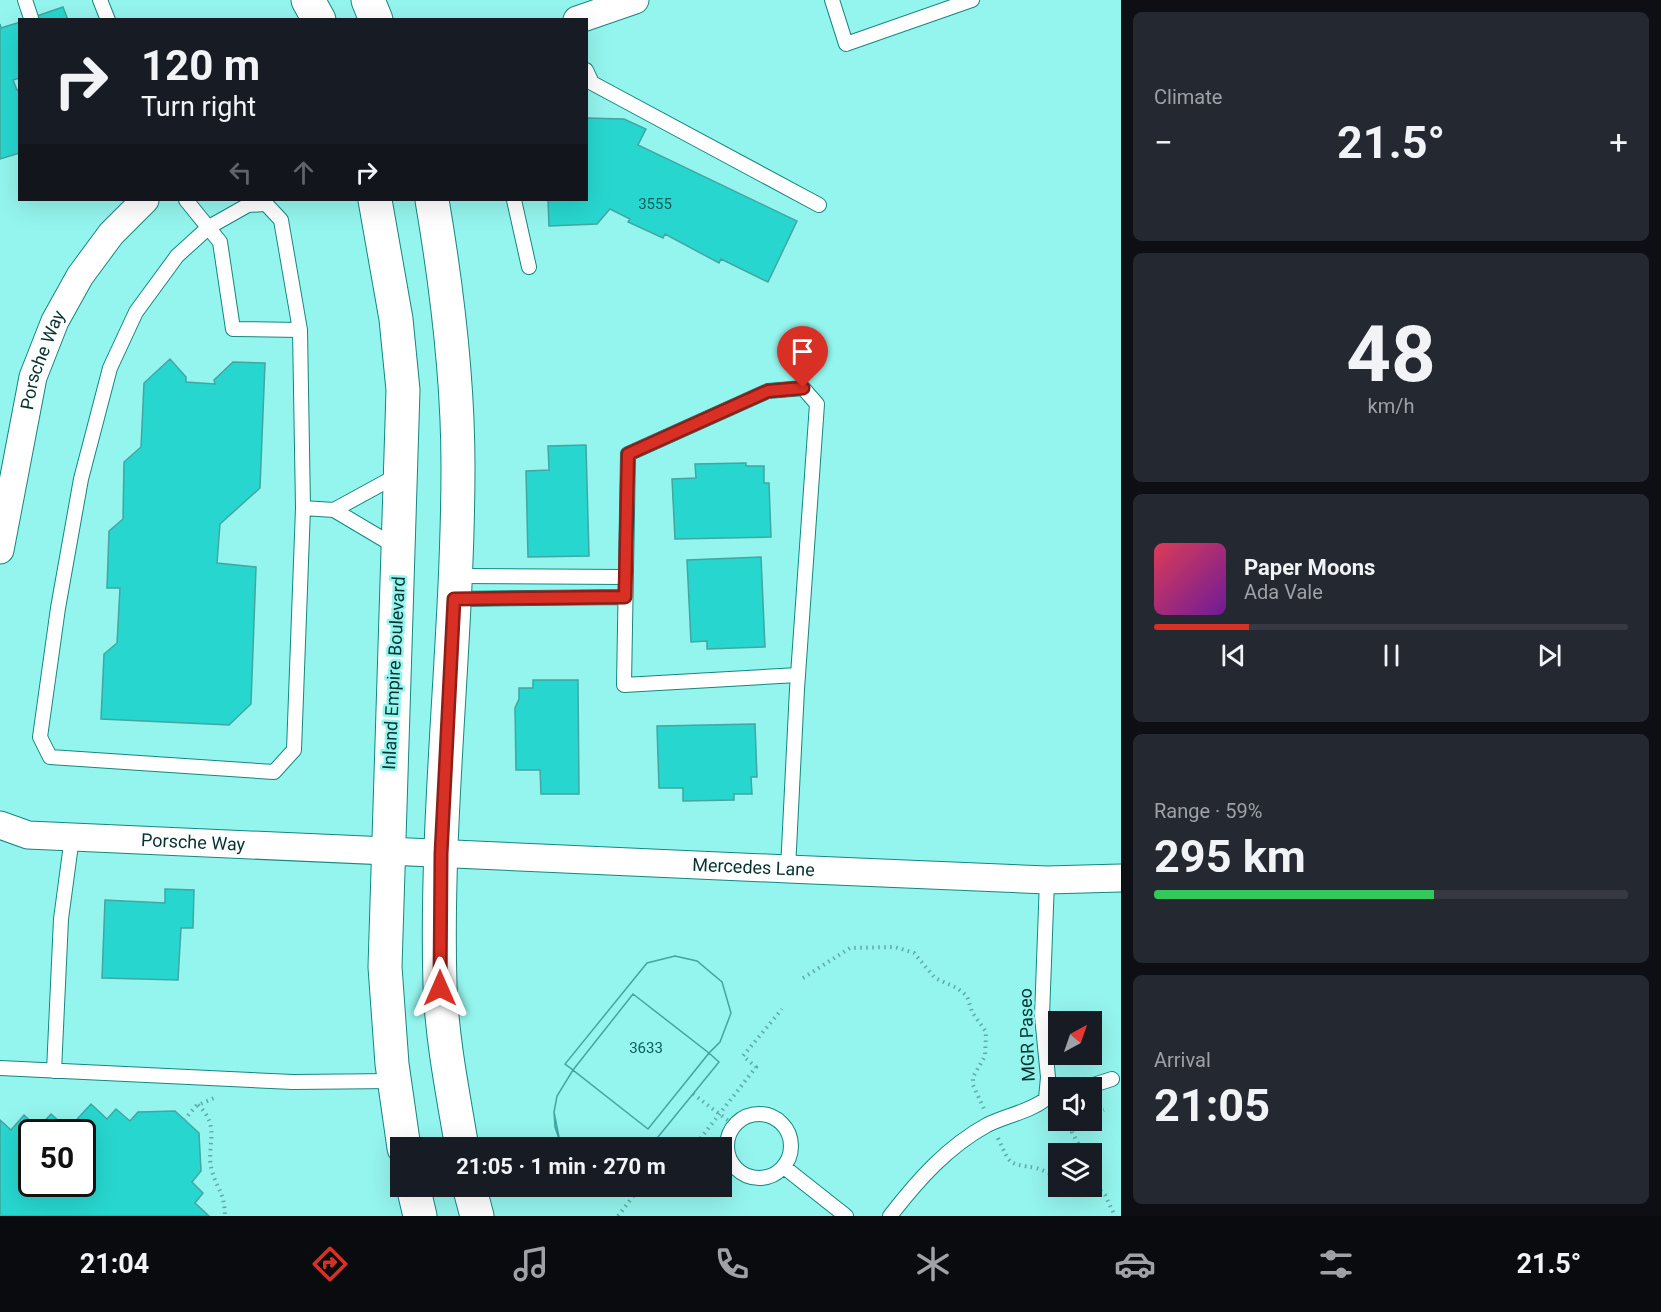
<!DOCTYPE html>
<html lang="en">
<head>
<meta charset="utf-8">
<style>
	:root { --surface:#171b24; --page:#242831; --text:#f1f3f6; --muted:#9ea1a6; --line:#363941; --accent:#d93025 }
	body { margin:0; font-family:Roboto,sans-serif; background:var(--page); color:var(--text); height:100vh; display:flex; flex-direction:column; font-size:22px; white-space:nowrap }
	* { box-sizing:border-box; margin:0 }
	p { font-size:20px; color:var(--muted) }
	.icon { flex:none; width:33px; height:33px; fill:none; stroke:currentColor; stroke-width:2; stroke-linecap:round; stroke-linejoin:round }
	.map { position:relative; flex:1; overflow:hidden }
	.drawer { display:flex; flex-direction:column; gap:12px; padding:12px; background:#0d0f14; width:540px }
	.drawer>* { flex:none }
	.hud { position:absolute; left:18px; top:18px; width:570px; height:183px; border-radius:0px; box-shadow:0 6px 24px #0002; background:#171b24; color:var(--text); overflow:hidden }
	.needle { width:39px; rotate:40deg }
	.fabs { position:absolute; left:1048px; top:1011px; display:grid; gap:12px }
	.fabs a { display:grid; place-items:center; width:54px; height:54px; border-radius:0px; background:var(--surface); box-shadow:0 6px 24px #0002; font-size:30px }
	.speed { position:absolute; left:18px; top:1119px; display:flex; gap:12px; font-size:30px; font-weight:700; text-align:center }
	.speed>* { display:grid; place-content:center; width:78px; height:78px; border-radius:50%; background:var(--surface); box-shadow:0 6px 24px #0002; line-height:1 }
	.speed .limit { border:3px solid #111; border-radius:9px; background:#fff; color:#111 }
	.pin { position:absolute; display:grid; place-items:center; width:51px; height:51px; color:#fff; margin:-62px -26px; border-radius:50% 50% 50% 0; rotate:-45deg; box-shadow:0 0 6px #0007 }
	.pin .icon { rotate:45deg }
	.me { position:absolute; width:66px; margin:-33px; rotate:0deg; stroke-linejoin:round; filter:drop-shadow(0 0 4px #0008) }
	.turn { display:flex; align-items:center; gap:21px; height:126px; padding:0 24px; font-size:27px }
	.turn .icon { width:78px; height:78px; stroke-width:2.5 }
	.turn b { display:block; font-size:42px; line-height:51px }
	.lanes { display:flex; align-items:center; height:57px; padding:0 24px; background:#0003; justify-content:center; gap:30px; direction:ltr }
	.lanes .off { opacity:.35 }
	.big { font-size:45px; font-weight:700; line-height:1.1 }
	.drawer .widget { flex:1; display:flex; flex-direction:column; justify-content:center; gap:9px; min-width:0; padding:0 21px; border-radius:9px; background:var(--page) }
	.drawer .dial { align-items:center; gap:0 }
	.dial b { font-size:78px; line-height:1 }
	.song { display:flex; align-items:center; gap:18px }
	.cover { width:72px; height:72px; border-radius:9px; background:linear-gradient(135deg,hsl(350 70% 55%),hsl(280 70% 35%)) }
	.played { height:6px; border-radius:3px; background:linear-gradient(90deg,var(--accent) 20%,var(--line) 20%) }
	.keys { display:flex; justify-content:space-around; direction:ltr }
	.heat { display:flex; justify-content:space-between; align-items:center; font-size:33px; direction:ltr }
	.charge { height:9px; border-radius:4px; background:linear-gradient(90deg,#34c759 59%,var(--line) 0) }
	.trip { position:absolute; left:390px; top:1137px; width:342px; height:60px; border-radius:0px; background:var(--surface); box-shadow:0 6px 24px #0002; font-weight:700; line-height:60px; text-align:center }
	.dock { display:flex; height:96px; justify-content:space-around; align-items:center; background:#090b0e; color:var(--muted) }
	.dock .icon { width:42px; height:42px }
	.dock .selected { color:var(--accent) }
	.dock b { font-size:27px; color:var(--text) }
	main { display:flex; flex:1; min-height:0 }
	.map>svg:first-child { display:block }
</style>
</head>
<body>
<main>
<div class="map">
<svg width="1121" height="1216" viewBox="0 0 1121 1216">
	<rect width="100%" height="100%" fill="#94f5ee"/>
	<path fill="#27d7cf" stroke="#42a6a1" stroke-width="1.5" fill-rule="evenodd" d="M63,7L68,20H27L31,18Z
		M20,22V78L13,80L17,90L20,89V153L0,159V24L1,28Z
		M586,118L624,119L646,129L638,145L797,221L768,282L721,259L719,263L665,234L663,238L628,222L630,219L610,209L597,224L549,226L548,200H586Z
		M170,359L186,377V382L215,384L214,380L233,362L265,363L260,488L220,524L217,563L256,567L251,704L229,725L101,719L104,654L117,643L120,588H107L109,531L123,519L124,462L141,447L144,383Z
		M586,445L589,556L528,557L526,471L549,470L548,446Z
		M746,463V466H764V483H769L771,537L675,539L672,479L696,478L695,464Z
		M761,557L765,647L707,649V641L691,642L687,560Z
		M533,680H578L579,794H541L540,770H516L515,708L519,699V688H533Z
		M755,724L757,777H751L752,794H734V800L683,801V788H659L657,726Z
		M165,889L194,890L193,928H181L178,980L102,978L105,900L165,903Z
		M675,956L697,961L722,982L731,1013L720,1042L709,1053L719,1062L649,1148H565L560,1142L555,1127L554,1112L557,1096L573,1070L565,1064L647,963Z
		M675,956L697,961L722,982L731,1013L720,1042L709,1053L633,994L573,1070L565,1064L647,963Z
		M633,994L709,1053L648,1129L573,1070Z
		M709,1053L719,1062L649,1148H565L560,1142L554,1112L557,1096L573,1070L648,1129Z
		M91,1104L107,1119L116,1109L130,1121L138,1112L175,1111L199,1133L201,1171L192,1182L203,1193L195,1203L209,1216H0V1120L11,1130L24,1115L38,1128L51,1114L68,1129ZM32,1132H82V1184H32Z"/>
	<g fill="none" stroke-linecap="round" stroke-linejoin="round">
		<defs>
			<path id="service" d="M25,0L31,18
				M100,0L108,20
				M832,0L846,44L972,0
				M586,70L592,83L819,205
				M186,200L220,242L233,329L300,330
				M514,200L529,267
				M266,204L281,220L300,330L303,508L294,750L274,772L50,757L40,737L58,608L81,479L110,368L136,312L177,256L209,227L248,205Z
				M303,508L334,510L398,548
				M334,510L398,475
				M456,576L626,577
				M454,599L625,597
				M788,869L797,689L798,675L817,404L803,388L768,391L628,454L624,685L798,675
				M0,1068L293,1082L394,1081
				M54,1071L61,919L72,837
				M1084,1088L1112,1079
				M727 1146a32 32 0 1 1 64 0a32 32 0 1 1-64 0Z
				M784,1167L846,1216
				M890,1216C918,1180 947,1147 987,1125C1007,1115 1029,1112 1046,1099L1048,1077L1042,1016L1047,880"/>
			<g id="minor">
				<path d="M577,20L635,0"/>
				<path id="s1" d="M0,550L33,377L55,321L80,276L111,234L145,200"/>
				<path id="s2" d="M0,825L28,835L788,869L1047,880L1121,878"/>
			</g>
			<path id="secondary" d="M308,0L319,20
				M368,0L376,20
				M375,200L396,319L403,390L385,967L392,1064L404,1148
				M432,200C447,288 458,376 458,466C458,639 435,813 440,986C442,1040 453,1094 462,1148
				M413,1186L420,1216
				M469,1186L477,1216"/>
		</defs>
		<use href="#service" stroke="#158681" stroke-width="16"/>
		<use href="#minor" stroke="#158681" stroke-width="29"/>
		<use href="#secondary" stroke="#158681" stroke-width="35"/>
		<path stroke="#5eaba6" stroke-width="4" stroke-dasharray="1.5 4.5" stroke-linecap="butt" d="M803,978L850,948L895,947L914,953L935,978L957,988L967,996L972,1012L986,1032L985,1056L973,1077V1085L984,1109
			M693,1094L734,1125
			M198,1105C222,1127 205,1146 212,1171C218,1192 224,1191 225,1216
			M1092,1114L1104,1110
			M184,1120L196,1106L214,1098
			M1075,1120L1072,1132L1084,1154
			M998,1138C1011,1166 1007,1163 1036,1168C1044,1170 1051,1175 1059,1176
			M693,1148L756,1067L743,1056L782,1009
			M1092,1182L1105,1195L1115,1216
			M618,1216L641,1186"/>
		<use href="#service" stroke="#fff" stroke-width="14"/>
		<use href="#minor" stroke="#fff" stroke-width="27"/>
		<use href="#secondary" stroke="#fff" stroke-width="33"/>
	</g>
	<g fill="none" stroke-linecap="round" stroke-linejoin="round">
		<defs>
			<path id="route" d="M440,988L441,854L454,599L625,597L628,454L768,391L803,388"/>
		</defs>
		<use href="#route" stroke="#8d1f18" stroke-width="15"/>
		<use href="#route" stroke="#d93025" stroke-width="10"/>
	</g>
	<g text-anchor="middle" stroke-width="5" stroke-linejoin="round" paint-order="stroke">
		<g font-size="15" fill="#0e5c58">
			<text x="655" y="209">3555</text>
			<text x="646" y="1053">3633</text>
		</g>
		<g font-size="18" fill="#063331" stroke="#94f5ee">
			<text dy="6" stroke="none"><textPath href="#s1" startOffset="195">Porsche Way</textPath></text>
			<text transform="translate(394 673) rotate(-87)" y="6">Inland Empire Boulevard</text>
			<text dy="6" stroke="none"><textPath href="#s2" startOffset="195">Porsche Way</textPath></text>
			<text dy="6" stroke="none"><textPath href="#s2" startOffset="756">Mercedes Lane</textPath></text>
			<text transform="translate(1027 1035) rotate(-92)" y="6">MGR Paseo</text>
		</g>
	</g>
</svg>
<div class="fabs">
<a><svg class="needle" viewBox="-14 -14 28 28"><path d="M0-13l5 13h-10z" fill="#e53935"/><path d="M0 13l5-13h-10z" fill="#9ea1a6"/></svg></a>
<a><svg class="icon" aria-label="sound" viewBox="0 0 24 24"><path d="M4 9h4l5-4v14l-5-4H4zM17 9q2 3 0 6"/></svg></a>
<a><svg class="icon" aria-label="layers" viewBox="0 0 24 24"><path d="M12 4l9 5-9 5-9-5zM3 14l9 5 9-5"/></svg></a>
</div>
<div class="speed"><div class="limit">50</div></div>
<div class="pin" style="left:803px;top:388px;background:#d93025"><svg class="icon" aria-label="arrive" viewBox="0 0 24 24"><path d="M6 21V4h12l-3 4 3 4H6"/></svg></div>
<svg class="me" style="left:440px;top:988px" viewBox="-20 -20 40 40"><path d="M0-17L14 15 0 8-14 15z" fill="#d93025" stroke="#fff" stroke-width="4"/></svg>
<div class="trip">21:05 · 1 min · 270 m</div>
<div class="hud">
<div class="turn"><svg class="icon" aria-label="right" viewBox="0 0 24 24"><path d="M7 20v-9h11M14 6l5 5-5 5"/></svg><div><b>120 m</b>Turn right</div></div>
<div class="lanes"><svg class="icon off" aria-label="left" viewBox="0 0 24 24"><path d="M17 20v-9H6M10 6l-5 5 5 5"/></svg><svg class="icon off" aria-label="ahead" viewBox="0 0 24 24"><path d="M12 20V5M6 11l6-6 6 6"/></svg><svg class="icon" aria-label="right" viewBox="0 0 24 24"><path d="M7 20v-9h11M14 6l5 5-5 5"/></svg></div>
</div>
</div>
<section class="drawer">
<div class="widget"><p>Climate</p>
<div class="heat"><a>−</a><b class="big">21.5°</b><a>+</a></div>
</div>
<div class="widget dial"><b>48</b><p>km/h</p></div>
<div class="widget">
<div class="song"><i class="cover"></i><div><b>Paper Moons</b><p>Ada Vale</p></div></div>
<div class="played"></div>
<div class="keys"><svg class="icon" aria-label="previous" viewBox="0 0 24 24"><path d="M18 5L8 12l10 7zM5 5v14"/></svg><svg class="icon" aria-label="pause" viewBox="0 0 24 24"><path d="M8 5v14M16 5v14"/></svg><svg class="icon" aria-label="next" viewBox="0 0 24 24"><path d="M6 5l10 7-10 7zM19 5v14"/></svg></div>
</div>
<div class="widget"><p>Range · 59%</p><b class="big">295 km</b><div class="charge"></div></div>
<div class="widget"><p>Arrival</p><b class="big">21:05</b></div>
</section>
</main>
<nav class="dock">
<b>21:04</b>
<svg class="icon selected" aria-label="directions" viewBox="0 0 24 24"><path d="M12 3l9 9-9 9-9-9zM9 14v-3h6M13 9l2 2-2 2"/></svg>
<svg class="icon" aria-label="music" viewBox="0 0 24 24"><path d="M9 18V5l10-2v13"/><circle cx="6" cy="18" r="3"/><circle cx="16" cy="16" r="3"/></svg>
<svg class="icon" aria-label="phone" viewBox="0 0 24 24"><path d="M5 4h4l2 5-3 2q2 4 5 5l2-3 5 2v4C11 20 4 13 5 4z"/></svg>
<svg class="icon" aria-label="climate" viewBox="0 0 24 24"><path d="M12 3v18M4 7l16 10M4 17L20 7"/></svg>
<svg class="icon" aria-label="car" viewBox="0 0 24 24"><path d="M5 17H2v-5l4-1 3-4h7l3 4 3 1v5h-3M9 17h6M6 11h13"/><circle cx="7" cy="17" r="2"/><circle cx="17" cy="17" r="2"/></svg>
<svg class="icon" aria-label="filters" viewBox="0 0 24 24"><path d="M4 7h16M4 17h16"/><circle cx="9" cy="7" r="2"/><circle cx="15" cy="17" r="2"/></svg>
<b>21.5°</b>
</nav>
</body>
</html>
